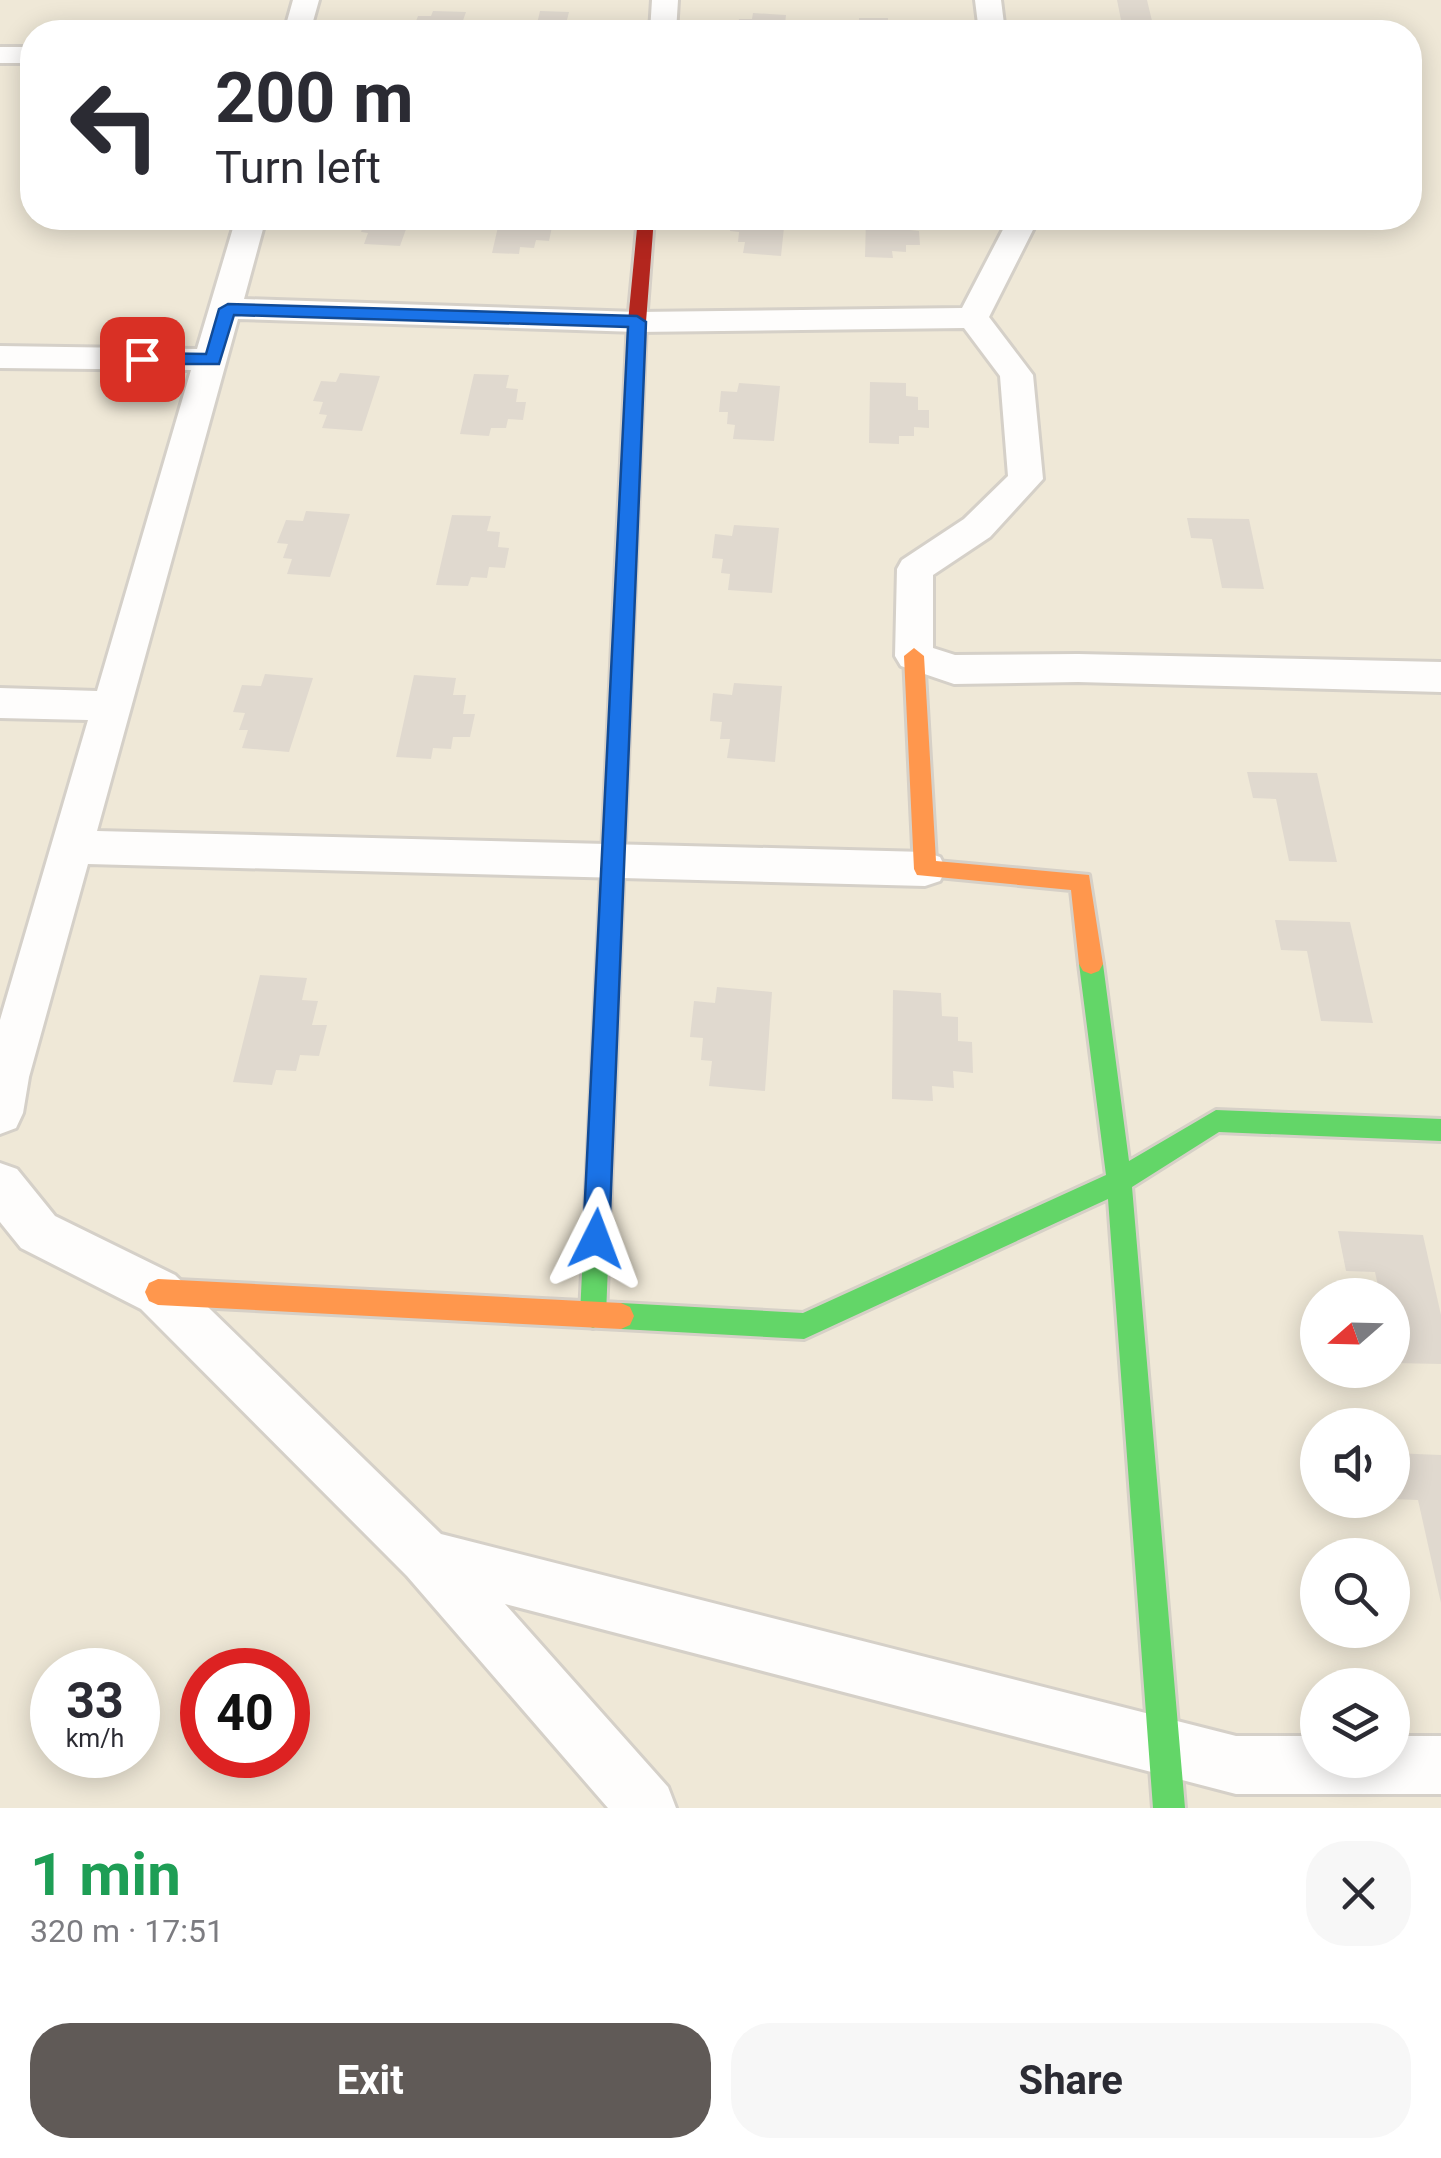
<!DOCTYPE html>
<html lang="en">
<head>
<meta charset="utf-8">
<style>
	body { margin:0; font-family:Roboto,sans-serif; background:#f7f7f7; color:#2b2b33; height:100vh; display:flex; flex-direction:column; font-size:38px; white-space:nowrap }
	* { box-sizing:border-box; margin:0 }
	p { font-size:32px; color:#7c7c81 }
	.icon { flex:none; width:55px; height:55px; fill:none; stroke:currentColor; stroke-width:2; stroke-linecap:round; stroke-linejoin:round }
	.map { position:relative; height:1808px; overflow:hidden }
	.side { display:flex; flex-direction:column; background:#fff; flex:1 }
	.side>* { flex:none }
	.hud { position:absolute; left:20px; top:20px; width:1402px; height:210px; border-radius:40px; box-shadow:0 5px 25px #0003; background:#fff; color:#2b2b33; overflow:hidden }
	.needle { width:65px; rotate:250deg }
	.fabs { position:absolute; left:1300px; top:1278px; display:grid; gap:20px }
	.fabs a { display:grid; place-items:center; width:110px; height:110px; border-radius:50%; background:#fff; box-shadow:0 5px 25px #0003; font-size:50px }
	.speed { position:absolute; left:30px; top:1648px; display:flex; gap:20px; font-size:50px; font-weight:700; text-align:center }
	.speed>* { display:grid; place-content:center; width:130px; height:130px; border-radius:50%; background:#fff; box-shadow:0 5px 25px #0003; line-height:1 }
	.speed small { font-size:25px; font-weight:400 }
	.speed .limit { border:15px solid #d22; background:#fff; color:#111 }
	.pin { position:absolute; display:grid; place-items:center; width:85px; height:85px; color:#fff; margin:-42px; border-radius:20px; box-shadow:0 5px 15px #0006 }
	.me { position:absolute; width:110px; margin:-55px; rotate:3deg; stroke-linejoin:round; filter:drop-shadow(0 0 8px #0008) }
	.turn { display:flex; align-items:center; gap:35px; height:210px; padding:0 30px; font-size:45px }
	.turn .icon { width:130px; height:130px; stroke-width:2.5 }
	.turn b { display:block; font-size:70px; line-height:85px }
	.round { display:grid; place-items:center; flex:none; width:105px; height:105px; border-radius:40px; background:#f7f7f7 }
	.head { display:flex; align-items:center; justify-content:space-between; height:170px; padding:0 30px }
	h1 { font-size:60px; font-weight:700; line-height:75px; color:#1e9e55 }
	.action { display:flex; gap:20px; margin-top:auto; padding:20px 30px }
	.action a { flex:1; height:115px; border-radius:40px; background:#605a57; color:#fff; font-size:40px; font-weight:700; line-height:115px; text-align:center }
	.action a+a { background:#f7f7f7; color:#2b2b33 }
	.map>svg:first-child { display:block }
	.residential { fill:#efe8d7; fill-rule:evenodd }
	.building { fill:#e0d9cf }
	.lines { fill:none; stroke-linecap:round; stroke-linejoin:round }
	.street-casing { stroke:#d5d0c8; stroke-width:6 }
	.fast-casing { stroke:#d6d0c7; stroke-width:6 }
	.slow-casing { stroke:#d6d0c7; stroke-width:6 }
	.jam-casing { stroke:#d6d0c7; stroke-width:6 }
	.street { fill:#fefdfc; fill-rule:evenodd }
	.fast { fill:#63d668; fill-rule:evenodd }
	.slow { fill:#ff974d; fill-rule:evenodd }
	.jam { fill:#b3261e; fill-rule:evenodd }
	.route { fill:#1a73e8; stroke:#114b97; stroke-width:2.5 }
</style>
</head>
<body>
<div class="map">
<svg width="1441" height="1808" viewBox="0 0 1441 1808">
	<rect width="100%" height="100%" fill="#f6f3e9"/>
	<path class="residential" d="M0,0h1441v1808h-1441zM32,32h1378v186h-1378zM1318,1295h74v75h-74zM1318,1425h74v75h-74zM1318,1555h74v75h-74zM52,1670h86v85h-86zM202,1670h86v85h-86zM1318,1685h74v75h-74z"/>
	<path class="building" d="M1117,0h30l6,25h-31z
		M433,11l33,1 -7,20h-39l1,-3h-8l5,-13h13z
		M540,11l29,1 -2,8 9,1 -2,11h-39z
		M753,13l33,2 -2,17h-47l2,-13h13z
		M859,18h29v9h10v5h-39z
		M357,218h53l-10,28 -36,-2 4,-11 -7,-1 3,-10h-9z
		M500,218h44l-1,8 9,1 -3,14 -13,-1 -2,8 -14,-1 -1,7 -27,-1z
		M732,218h53l-4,38 -38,-3 2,-11h-7l1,-10 -9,-1z
		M866,218l44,2v10l9,1 1,14h-14v7l-14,-1 1,7 -28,-1z
		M340,373l40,3 -18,55 -40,-3 5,-13 -8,-1 4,-12 -10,-1 8,-20 15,1z
		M474,374l35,1 -3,13 12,1 -2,13h10l-3,18 -15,-1 -2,9h-15l-2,8 -29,-2z
		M870,382l36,1v13l12,1v13h11v18l-15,-1v9h-15v8l-30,-1z
		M739,383l41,3 -6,55 -41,-2 2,-14 -8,-1 1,-12h-9l2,-21 16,1z
		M306,511l44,3 -20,63 -43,-3 5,-15 -9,-1 5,-14 -11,-1 9,-23 17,1z
		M452,515l39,1 -4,15 13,1 -2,15 11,1 -4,20 -16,-1 -2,11 -16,-1 -3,9 -32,-1z
		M1187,518l62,1 15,70 -42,-1 -10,-49 -21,-1z
		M734,525l45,3 -7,65 -44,-3 2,-16 -9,-1 2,-14 -11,-1 3,-24 17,2z
		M265,674l48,4 -24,74 -47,-4 6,-18h-9l6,-17 -12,-1 9,-27 19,1z
		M414,675l42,3 -3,17h13l-3,19h12l-5,23h-17l-2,12 -18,-1 -2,11 -35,-2z
		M734,683l48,3 -7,76 -48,-4 3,-19h-10l2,-17 -12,-1 3,-28 19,2z
		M1247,772l70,1 20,89 -48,-1 -13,-62 -23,-1z
		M1275,920l75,2 23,101 -52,-2 -14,-70 -26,-1z
		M260,975l47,3 -5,22 16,1 -6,24h15l-8,31 -19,-1 -4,16 -20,-1 -4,15 -39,-3z
		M717,987l55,5 -7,99 -56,-5 3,-25 -11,-1 2,-22 -13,-1 4,-36 21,2z
		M893,990l48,3 1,23 16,1v24l14,1 1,31 -20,-2 1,17 -22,-2 1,15 -41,-2z
		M1338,1231l85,4 18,80v49l-47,-1 -2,-68h-12l-5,-23 -29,-1z
		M1392,1453l49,2v148l-23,-103 -26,-1z"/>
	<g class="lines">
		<g class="street-casing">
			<path id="street" d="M293,0h26l-9,32h-26z
				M652,0h26l-2,32h-26z
				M975,0h26l4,32h-26z
				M0,47h32v16h-32z
				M236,218h30l-22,81 393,13 325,-4 47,-90h30l-50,99 44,58 10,104 -53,58 -57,38v73l22,7 123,-1 363,8v30l-363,-10 -124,2 -53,-18 -6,-10 2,-87 5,-9 62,-41 44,-43 -8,-100 -36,-48 -327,4 -399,-13 -141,512 828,21 15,5 6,12 -6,12 -15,5 -837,-22 -59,213 -6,36 -7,15 -16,6v-114l88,-300 -88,-2v-30l97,3 94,-321 -191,-2v-22l197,3z
				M0,1163l17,6 38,47 120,59 266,259 795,202h82v24h74v-24h49v58h-205l-731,-190 163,183 8,21h-68l-201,-232 -266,-267 -120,-61 -21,-26z"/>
		</g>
		<g class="fast-casing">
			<path id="fast" d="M626,554l10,7 -30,754 -4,9 -9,4 -9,-4 -4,-9 36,-754z
				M1091,954l8,3 4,7 26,197 87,-51 225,9v22l-222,-9 -87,55 53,621h-32l-45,-609 -304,140 -183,-10 -9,-4 -4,-9 4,-9 9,-4 182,10 303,-138 -27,-211 4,-7z"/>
		</g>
		<g class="slow-casing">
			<path id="slow" d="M914,648l10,8 12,205 153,14 14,89 -4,7 -8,3 -8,-3 -4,-7 -8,-74 -154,-15 -3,-6 -10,-213z
				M158,1279l463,24 9,4 4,9 -4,9 -9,4 -463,-24 -9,-4 -4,-9 4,-9z"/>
		</g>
		<g class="jam-casing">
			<path id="jam" d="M638,218h16l-8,104 -10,239 -10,7 -10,-7 12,-239z"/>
		</g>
		<use href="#street" class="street"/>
		<use href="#fast" class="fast"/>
		<use href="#slow" class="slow"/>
		<use href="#jam" class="jam"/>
	</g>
	<path class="route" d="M228,304l409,12 9,6 -37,917 -4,9 -9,4 -9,-4 -4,-9 45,-912 -394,-12 -15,49h-77l-9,-5 9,-6 64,1 13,-45z"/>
</svg>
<div class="fabs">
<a><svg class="needle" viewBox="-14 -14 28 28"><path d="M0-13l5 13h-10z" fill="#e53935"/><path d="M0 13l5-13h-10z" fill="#7c7c81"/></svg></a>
<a><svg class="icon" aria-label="sound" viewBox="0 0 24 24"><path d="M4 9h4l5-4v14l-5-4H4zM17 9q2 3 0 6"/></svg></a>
<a><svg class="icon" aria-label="search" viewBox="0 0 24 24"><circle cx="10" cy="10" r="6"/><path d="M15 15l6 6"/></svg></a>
<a><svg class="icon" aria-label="layers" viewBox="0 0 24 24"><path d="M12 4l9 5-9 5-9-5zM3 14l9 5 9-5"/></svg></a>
</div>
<div class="speed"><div>33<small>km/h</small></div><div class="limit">40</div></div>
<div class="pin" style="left:142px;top:359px;background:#d93025"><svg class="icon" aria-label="arrive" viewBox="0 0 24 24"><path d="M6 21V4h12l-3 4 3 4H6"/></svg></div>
<svg class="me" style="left:596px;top:1239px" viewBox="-20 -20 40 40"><path d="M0-17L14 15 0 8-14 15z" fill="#1a73e8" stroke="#fff" stroke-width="4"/></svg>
<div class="hud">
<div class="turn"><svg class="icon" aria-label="left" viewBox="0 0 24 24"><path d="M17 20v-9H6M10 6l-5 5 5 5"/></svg><div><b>200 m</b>Turn left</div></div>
</div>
</div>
<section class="side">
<div class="head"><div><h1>1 min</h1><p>320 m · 17:51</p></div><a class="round"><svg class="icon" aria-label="close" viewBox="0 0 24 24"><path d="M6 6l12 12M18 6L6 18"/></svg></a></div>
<div class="action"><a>Exit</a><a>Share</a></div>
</section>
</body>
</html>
